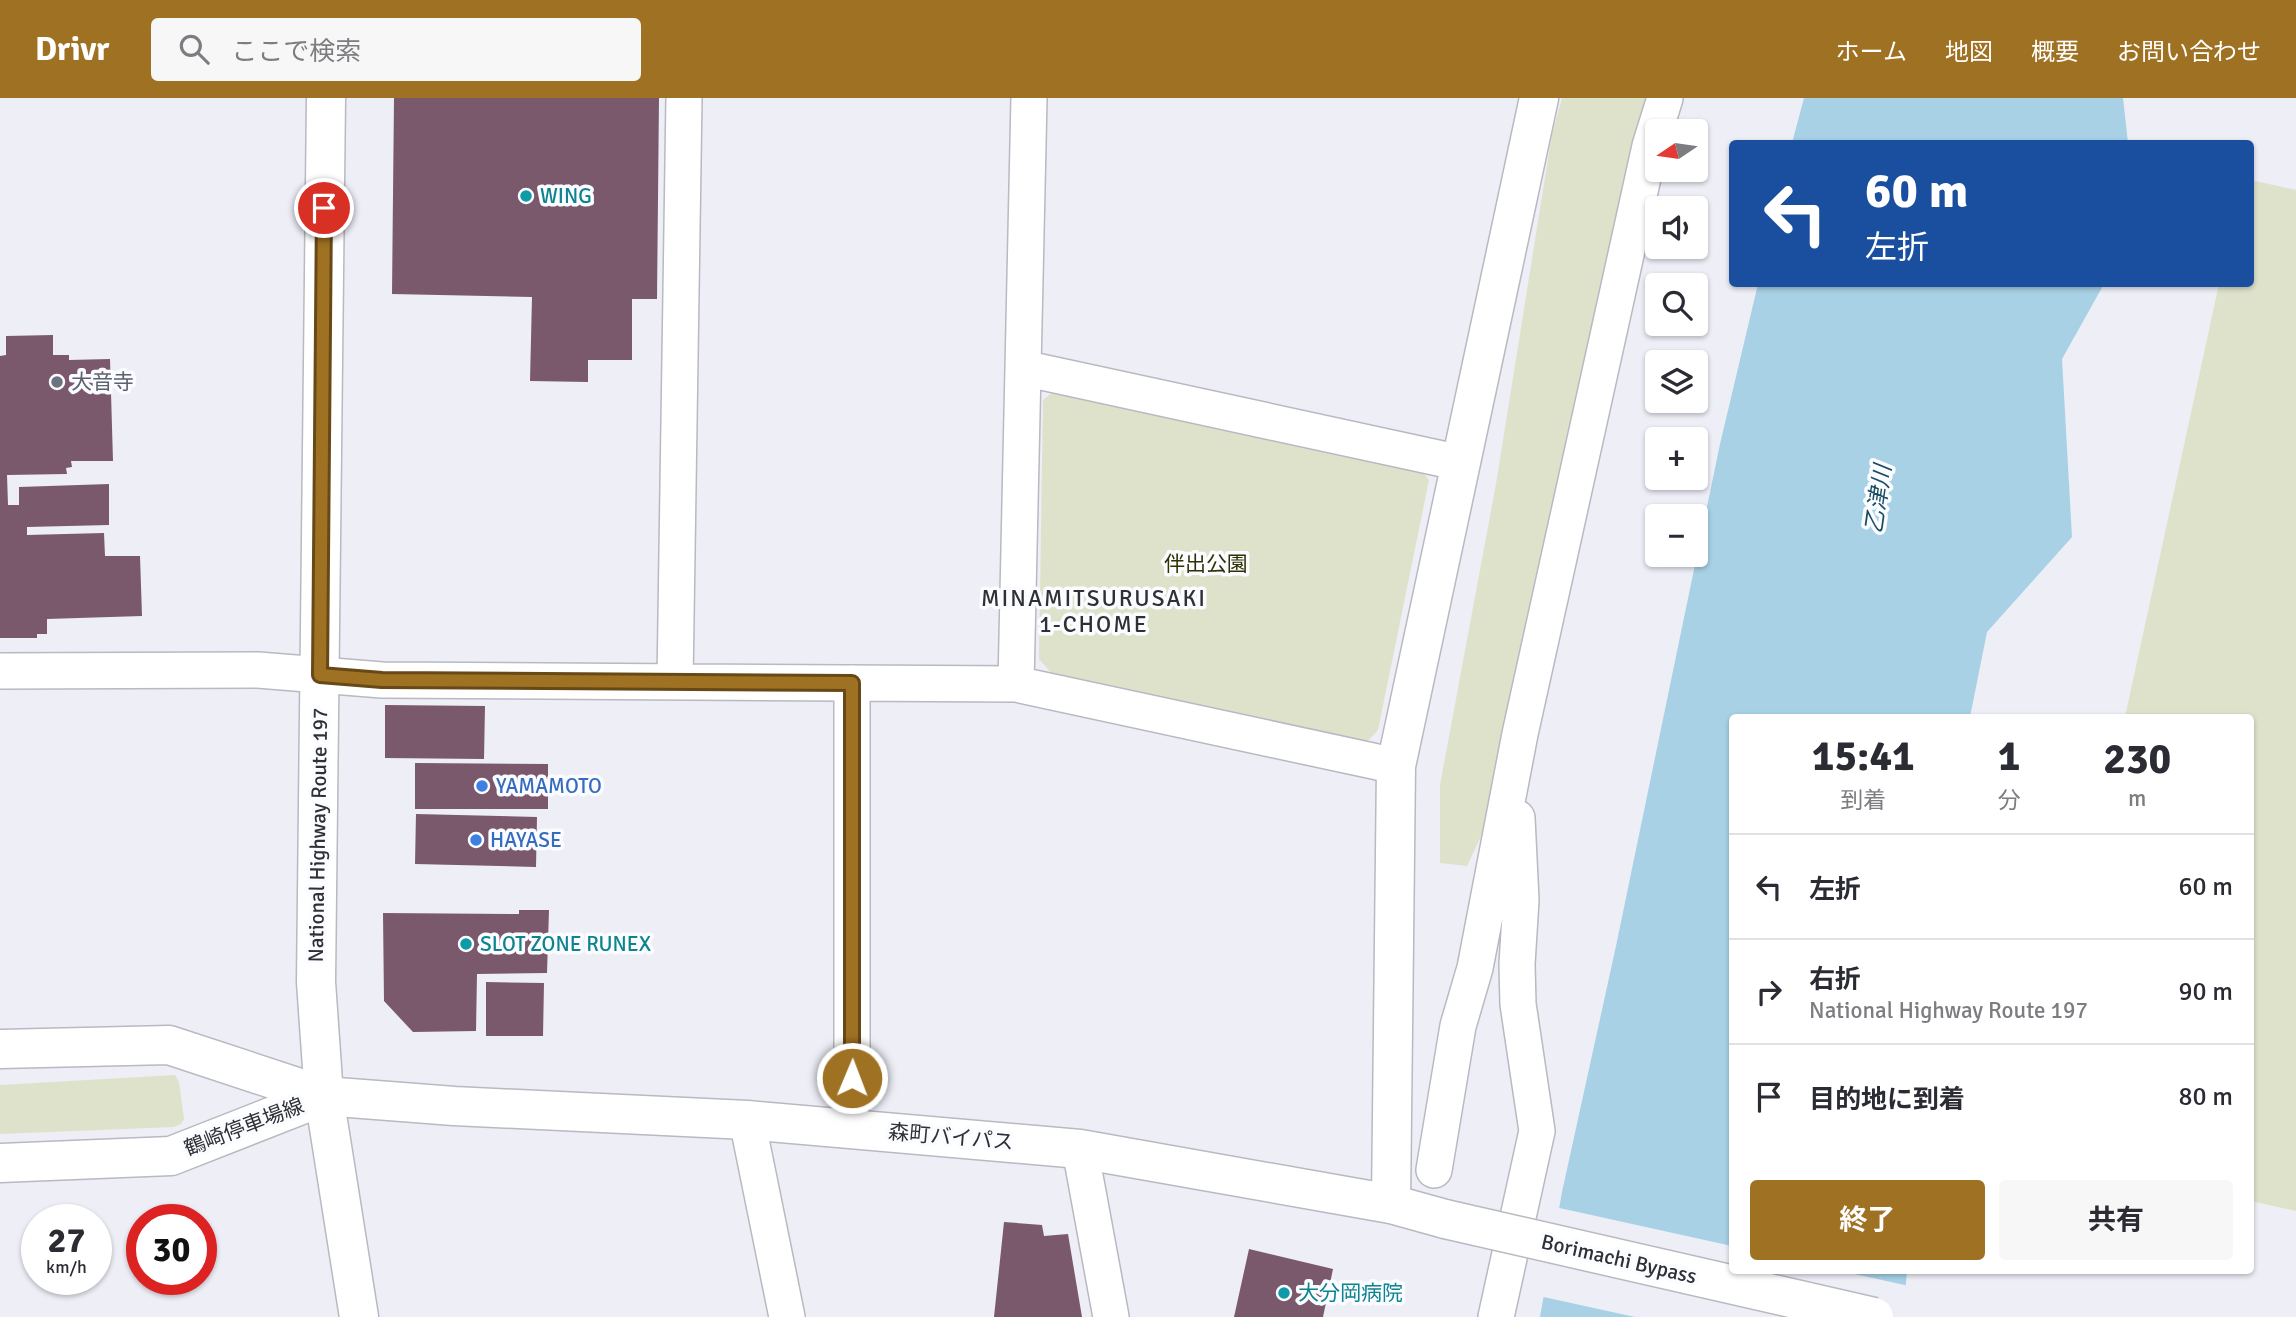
<!DOCTYPE html>
<html lang="ja">
<head>
<meta charset="utf-8">
<style>
	body { margin:0; font-family:Signika,"Noto Sans JP",sans-serif; background:#f7f7f7; color:#2b2b33; height:100vh; display:flex; flex-direction:column; font-size:26px; white-space:nowrap }
	* { box-sizing:border-box; margin:0 }
	p { font-size:23px; color:#7c7c81 }
	.icon { flex:none; width:38px; height:38px; fill:none; stroke:currentColor; stroke-width:2; stroke-linecap:round; stroke-linejoin:round }
	.map { position:relative; flex:1; overflow:hidden }
	.sheet { position:absolute; left:1729px; top:616px; width:525px; height:560px; display:flex; flex-direction:column; background:#fff; border-radius:7px; box-shadow:0 2px 5px #0004 }
	.sheet>* { flex:none }
	.banner { position:absolute; left:1729px; top:42px; width:525px; height:147px; border-radius:7px; box-shadow:0 2px 5px #0004; background:#1a4fa0; color:#fff; overflow:hidden }
	.needle { width:46px; rotate:257deg }
	.fabs { position:absolute; left:1645px; top:21px; display:grid; gap:14px }
	.fabs a { display:grid; place-items:center; width:63px; height:63px; border-radius:7px; background:#fff; box-shadow:0 2px 5px #0004; font-size:35px }
	.speed { position:absolute; left:21px; top:1106px; display:flex; gap:14px; font-size:35px; font-weight:700; text-align:center }
	.speed>* { display:grid; place-content:center; width:91px; height:91px; border-radius:50%; background:#fff; box-shadow:0 2px 5px #0004; line-height:1 }
	.speed small { font-size:18px; font-weight:400 }
	.speed .limit { border:10px solid #d22; background:#fff; color:#111 }
	.pin { position:absolute; display:grid; place-items:center; width:60px; height:60px; color:#fff; margin:-30px; border:4px solid #fff; border-radius:50%; box-shadow:0 2px 7px #0007 }
	.me { position:absolute; width:77px; margin:-38px; rotate:1deg; stroke-linejoin:round; filter:drop-shadow(0 0 5px #0008) }
	.turn { display:flex; align-items:center; gap:24px; height:147px; padding:0 21px; font-size:32px }
	.turn .icon { width:91px; height:91px; stroke-width:2.5 }
	.turn b { display:block; font-size:49px; line-height:60px }
	.eta { display:flex; justify-content:space-evenly; align-items:center; height:119px; text-align:center }
	.eta b { font-size:42px; font-weight:700; line-height:49px }
	.action { display:flex; gap:14px; margin-top:auto; padding:14px 21px }
	.action a { flex:1; height:80px; border-radius:7px; background:#9f7123; color:#fff; font-size:28px; font-weight:700; line-height:80px; text-align:center }
	.action a+a { background:#f7f7f7; color:#2b2b33 }
	ul { padding:0; list-style:none }
	li { display:flex; align-items:center; gap:21px; height:105px; padding:0 21px; border-top:2px solid #e1e1e2 }
	li div { flex:1 }
	li b { display:block; font-size:26px }
	li em { font-style:normal }
	header { display:flex; align-items:center; gap:42px; box-sizing:border-box; height:98px; padding:0 35px; background:#9f7123; color:#fff }
	header strong { font-size:33px }
	nav { display:flex; gap:38px; margin-inline-start:auto; font-size:24px }
	.search { width:490px; height:63px; background:#f7f7f7; display:flex; align-items:center; gap:18px; box-sizing:border-box; padding:0 24px; border-radius:7px; color:#7c7c81; font-size:26px }
	.map>svg:first-child { display:block }
	.green { fill:#dfe2ca }
	.water { fill:#a8d1e5 }
	.pier { fill:#edeef6 }
	.building { fill:#7a596c }
	.lines { fill:none; stroke-linecap:round; stroke-linejoin:round }
	.minor-casing { stroke:#b8b9c1; stroke-width:38 }
	.tertiary-casing { stroke:#b8b9c1; stroke-width:41 }
	.secondary-casing { stroke:#b8b9c1; stroke-width:41 }
	.trunk-casing { stroke:#b8b9c1; stroke-width:41 }
	.minor { stroke:#fff; stroke-width:35 }
	.tertiary { stroke:#fff; stroke-width:38 }
	.secondary { stroke:#fff; stroke-width:38 }
	.trunk { stroke:#fff; stroke-width:38 }
	.secondary-bridge-casing { stroke:#b8b9c1; stroke-width:41; stroke-linecap:butt }
	.secondary-bridge { stroke:#fff; stroke-width:38 }
	.route-casing { stroke:#674917; stroke-width:18 }
	.route { stroke:#9f7123; stroke-width:12 }
	.culture-dot { fill:#0f9aa8; stroke:#fbfcff; stroke-width:2.5 }
	.worship-dot { fill:#6b7280; stroke:#fbfcff; stroke-width:2.5 }
	.shop-dot { fill:#3f7fe0; stroke:#fbfcff; stroke-width:2.5 }
	.labels { text-anchor:middle; stroke-width:7; stroke-linejoin:round; paint-order:stroke }
	.culture-label { font-size:21px; fill:#0d838f; stroke:#fbfcff; text-anchor:start }
	.worship-label { font-size:21px; fill:#5b616d; stroke:#fbfcff; text-anchor:start }
	.park-label { font-size:21px; fill:#2f3102; stroke:#fbfcff }
	.shop-label { font-size:21px; fill:#366cbe; stroke:#fbfcff; text-anchor:start }
	.street-label { font-size:21px; fill:#2f3033; stroke:#fbfcff }
	.water-label { font-size:23px; font-style:italic; fill:#1a4d63; stroke:#fbfcff }
	.neighbourhood-label { font-size:23px; letter-spacing:2px; fill:#2f3033; stroke:#fbfcff }
</style>
</head>
<body>
<header>
<strong>Drivr</strong>
<div class="search"><svg class="icon" aria-label="search" viewBox="0 0 24 24"><circle cx="10" cy="10" r="6"/><path d="M15 15l6 6"/></svg>ここで検索</div>
<nav><a>ホーム</a><a>地図</a><a>概要</a><a>お問い合わせ</a></nav>
</header>
<div class="map">
<svg width="2296" height="1219" viewBox="0 0 2296 1219">
	<rect width="100%" height="100%" fill="#edeef6"/>
	<path class="green" d="M1562,0h92l-162,715 -25,53 -27,-3v-78l56,-301 56,-350z
		M2251,82l45,10v1021l-45,-10 -1,-483 -125,-1 94,-433h31z
		M1059,289l360,80 10,13 -51,250 -12,13 -312,-67 -15,-17 4,-259z
		M175,977l4,7 5,37 -3,5 -7,3 -174,7v-49z"/>
	<path class="water" d="M1804,0h319l5,45h-336z
		M1758,186h346l-42,75 10,178 -85,95 -17,85 -238,1v552l175,1 -4,46h-363l22,-125 54,-246 104,-502z"/>
	<path class="pier" d="M1555,1109l177,39v24l109,1 68,15 -2,31h-272l-96,-21z"/>
	<path class="building" d="M394,0h265l-2,201h-25v61h-44v22l-58,-1 2,-84 -140,-3z
		M53,237v20h16v5l41,-1 3,102h-42l1,6 -6,1 1,6 -60,1 1,30h11v-18l90,-3v41l-82,2v8l77,-2 1,23h35l2,60 -95,3v15h-10v4h-37v-282l6,-1v-19z
		M385,607l100,1 -1,53 -99,-1z
		M415,665l133,1v45h-133z
		M416,716l121,3 -1,50 -121,-3z
		M519,812h30l-2,63 -70,1 -1,57 -63,1 -29,-31 -1,-88 136,1z
		M486,884l58,1 -1,53h-57z
		M1004,1124l38,3 2,11 24,-2 14,83h-88z
		M1249,1151l84,20 -10,48h-89z"/>
	<g class="lines">
		<g class="minor-casing">
			<path id="minor" d="M1023,270l438,95
				M0,573l258,-1 124,10 634,4 380,82
				M675,584l9,-584
				M1016,586l13,-586
				M747,1022l40,197
				M850,1030l2,-62v-383
				M1080,1051l31,168
				M1434,1072l24,-144 17,-58 45,-234 130,-588 15,-48
				M1496,1219l41,-186 -19,-127 -1,-40 4,-64 -4,-82"/>
		</g>
		<g class="tertiary-casing">
			<path id="tertiary" d="M1391,1106l5,-438 143,-668"/>
		</g>
		<g class="secondary-casing">
			<path id="secondary" d="M0,951l169,-4 155,51 130,10 293,14 333,29 311,55 54,15
				M0,1065l171,-7 153,-60"/>
		</g>
		<g class="trunk-casing">
			<path id="trunk" d="M326,0l-10,884 8,114 35,221"/>
		</g>
		<use href="#minor" class="minor"/>
		<use href="#tertiary" class="tertiary"/>
		<use href="#secondary" class="secondary"/>
		<use href="#trunk" class="trunk"/>
		<g class="secondary-bridge-casing">
			<path id="secondary-bridge" d="M1445,1121l429,98"/>
		</g>
		<use href="#secondary-bridge" class="secondary-bridge"/>
	</g>
	<g class="lines">
		<g class="route-casing">
			<path id="route" d="M324,110l-4,467 62,5 470,3v395"/>
		</g>
		<use href="#route" class="route"/>
	</g>
	<g class="culture-dot">
		<circle cx="526" cy="98" r="7"/>
		<circle cx="466" cy="846" r="7"/>
		<circle cx="1284" cy="1195" r="7"/>
	</g>
	<circle class="worship-dot" cx="57" cy="284" r="7"/>
	<g class="shop-dot">
		<circle cx="482" cy="688" r="7"/>
		<circle cx="476" cy="742" r="7"/>
	</g>
	<g class="labels">
		<g class="culture-label">
			<text x="540" y="105">WING</text>
			<text x="480" y="853">SLOT ZONE RUNEX</text>
			<text x="1298" y="1202">大分岡病院</text>
		</g>
		<g class="worship-label">
			<text x="71" y="291">大音寺</text>
		</g>
		<g class="park-label">
			<text x="1206" y="473">伴出公園</text>
		</g>
		<g class="shop-label">
			<text x="496" y="695">YAMAMOTO</text>
			<text x="490" y="749">HAYASE</text>
		</g>
		<g class="street-label">
			<text transform="translate(318 737) rotate(-89)" y="7">National Highway Route 197</text>
			<text transform="translate(244 1029) rotate(-21)" y="7">鶴崎停車場線</text>
			<text transform="translate(951 1039) rotate(5)" y="7">森町バイパス</text>
			<text transform="translate(1619 1161) rotate(13)" y="7">Borimachi Bypass</text>
		</g>
		<g class="water-label">
			<text transform="translate(1878 401) rotate(-82)" y="8">乙津川</text>
		</g>
		<g class="neighbourhood-label">
			<text x="1094" y="508">MINAMITSURUSAKI<tspan x="1094" dy="26">1-CHOME</tspan></text>
		</g>
	</g>
</svg>
<div class="fabs">
<a><svg class="needle" viewBox="-14 -14 28 28"><path d="M0-13l5 13h-10z" fill="#e53935"/><path d="M0 13l5-13h-10z" fill="#7c7c81"/></svg></a>
<a><svg class="icon" aria-label="sound" viewBox="0 0 24 24"><path d="M4 9h4l5-4v14l-5-4H4zM17 9q2 3 0 6"/></svg></a>
<a><svg class="icon" aria-label="search" viewBox="0 0 24 24"><circle cx="10" cy="10" r="6"/><path d="M15 15l6 6"/></svg></a>
<a><svg class="icon" aria-label="layers" viewBox="0 0 24 24"><path d="M12 4l9 5-9 5-9-5zM3 14l9 5 9-5"/></svg></a>
<a>+</a>
<a>−</a>
</div>
<div class="speed"><div>27<small>km/h</small></div><div class="limit">30</div></div>
<div class="pin" style="left:324px;top:110px;background:#d93025"><svg class="icon" aria-label="arrive" viewBox="0 0 24 24"><path d="M6 21V4h12l-3 4 3 4H6"/></svg></div>
<svg class="me" style="left:852px;top:980px" viewBox="-20 -20 40 40"><circle r="17" fill="#9f7123" stroke="#fff" stroke-width="3"/><path d="M0-11L8 9 0 5-8 9z" fill="#fff"/></svg>
<div class="banner">
<div class="turn"><svg class="icon" aria-label="left" viewBox="0 0 24 24"><path d="M17 20v-9H6M10 6l-5 5 5 5"/></svg><div><b>60 m</b>左折</div></div>
</div>
<section class="sheet">
<div class="eta">
<div><b>15:41</b><p>到着</p></div>
<div><b>1</b><p>分</p></div>
<div><b>230</b><p>m</p></div>
</div>
<ul>
<li><svg class="icon" aria-label="left" viewBox="0 0 24 24"><path d="M17 20v-9H6M10 6l-5 5 5 5"/></svg><div><b>左折</b></div><em>60 m</em></li>
<li><svg class="icon" aria-label="right" viewBox="0 0 24 24"><path d="M7 20v-9h11M14 6l5 5-5 5"/></svg><div><b>右折</b><p>National Highway Route 197</p></div><em>90 m</em></li>
<li><svg class="icon" aria-label="arrive" viewBox="0 0 24 24"><path d="M6 21V4h12l-3 4 3 4H6"/></svg><div><b>目的地に到着</b></div><em>80 m</em></li>
</ul>
<div class="action"><a>終了</a><a>共有</a></div>
</section>
</div>
</body>
</html>
